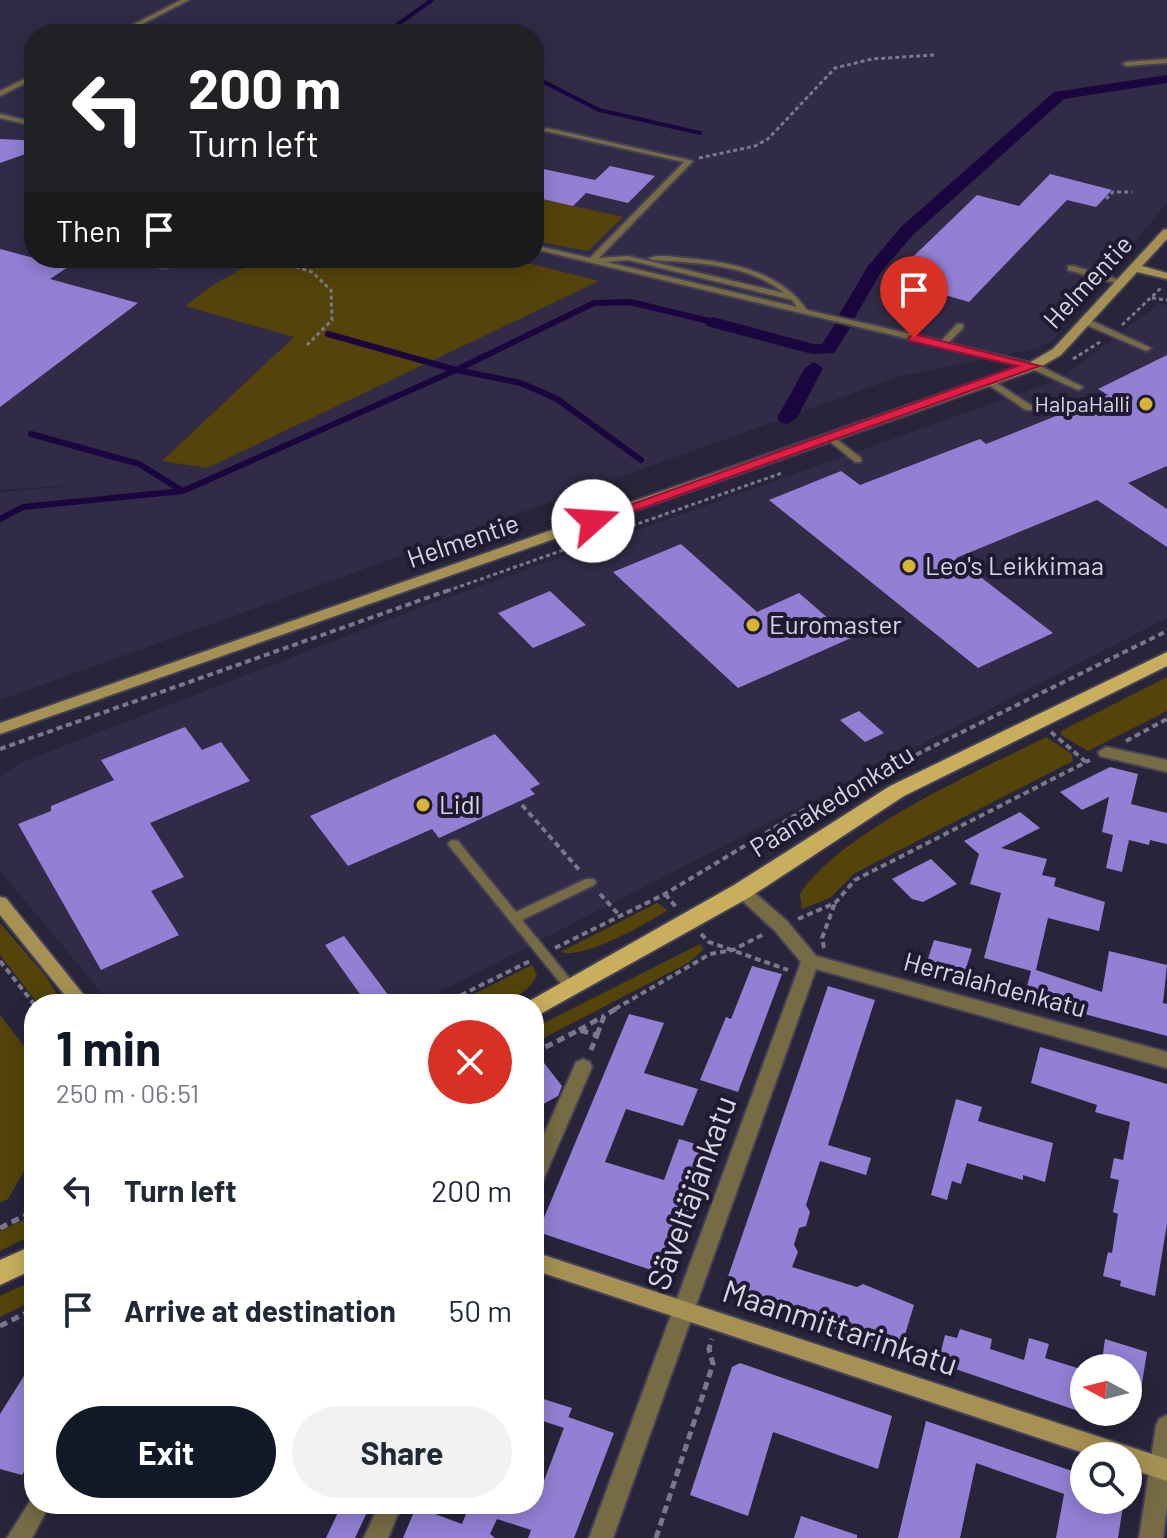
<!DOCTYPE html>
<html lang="en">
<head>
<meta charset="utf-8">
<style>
	body { margin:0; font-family:Barlow,sans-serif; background:#f2f2f3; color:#1f2937; height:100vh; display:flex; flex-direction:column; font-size:30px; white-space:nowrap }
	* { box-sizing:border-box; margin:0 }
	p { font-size:26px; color:#747a83 }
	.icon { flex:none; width:44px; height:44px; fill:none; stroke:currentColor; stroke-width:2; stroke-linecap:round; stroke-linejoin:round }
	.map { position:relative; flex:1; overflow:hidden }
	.details { position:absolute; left:24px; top:994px; width:520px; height:520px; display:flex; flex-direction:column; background:#fff; border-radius:32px; box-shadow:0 4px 20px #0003 }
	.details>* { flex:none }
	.banner { position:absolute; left:24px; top:24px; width:520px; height:244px; border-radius:32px; box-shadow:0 4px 20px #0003; background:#202124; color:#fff; overflow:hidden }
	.needle { width:52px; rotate:277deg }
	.fabs { position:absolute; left:1070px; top:1354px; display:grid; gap:16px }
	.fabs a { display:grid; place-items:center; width:72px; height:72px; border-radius:50%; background:#fff; box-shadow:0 4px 20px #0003; font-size:40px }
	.pin { position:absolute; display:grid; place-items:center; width:68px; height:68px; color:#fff; margin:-82px -34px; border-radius:50% 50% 50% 0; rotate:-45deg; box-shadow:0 0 8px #0007 }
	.pin .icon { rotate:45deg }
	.me { position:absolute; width:88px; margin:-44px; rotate:71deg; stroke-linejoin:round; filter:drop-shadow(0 0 6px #0008) }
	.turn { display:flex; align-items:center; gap:28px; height:168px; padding:0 32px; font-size:36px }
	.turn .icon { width:104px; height:104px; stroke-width:2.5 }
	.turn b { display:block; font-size:56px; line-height:68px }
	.then { display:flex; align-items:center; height:76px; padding:0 32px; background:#0003; gap:16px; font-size:30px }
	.round { display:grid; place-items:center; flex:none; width:84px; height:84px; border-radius:42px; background:#f2f2f3 }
	.overview { display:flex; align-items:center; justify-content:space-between; height:136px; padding:0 32px }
	h1 { font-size:48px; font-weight:700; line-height:60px; color:#111827 }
	.cta { display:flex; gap:16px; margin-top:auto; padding:16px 32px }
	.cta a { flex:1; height:92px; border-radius:48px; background:#111827; color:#fff; font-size:32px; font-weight:700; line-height:92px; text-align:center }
	.cta a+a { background:#f2f2f3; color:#1f2937 }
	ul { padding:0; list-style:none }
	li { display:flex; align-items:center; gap:24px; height:120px; padding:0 32px }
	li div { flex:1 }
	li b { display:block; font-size:30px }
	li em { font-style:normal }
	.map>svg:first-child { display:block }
	.built { fill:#312b47; fill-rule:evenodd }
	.green { fill:#54440a }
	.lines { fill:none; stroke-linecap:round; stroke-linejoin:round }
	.stream-far1 { stroke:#1b053f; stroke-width:4 }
	.stream { stroke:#1b053f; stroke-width:6 }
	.canal { fill:#1b053f; fill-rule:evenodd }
	.building { fill:#9380d5 }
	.lane-casing { stroke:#444055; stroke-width:4 }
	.street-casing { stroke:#444055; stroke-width:4 }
	.secondary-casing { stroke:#444055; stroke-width:4 }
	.primary-casing { stroke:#444055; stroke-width:4 }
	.path-far2 { stroke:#7b788b; stroke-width:3; stroke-dasharray:4 3; stroke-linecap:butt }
	.path-far1 { stroke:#7b788b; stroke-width:4; stroke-dasharray:6 4; stroke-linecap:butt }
	.path { stroke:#7b788b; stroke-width:5; stroke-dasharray:8 5; stroke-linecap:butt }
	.lane { fill:#776b45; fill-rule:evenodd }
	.street { fill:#776b45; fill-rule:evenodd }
	.secondary { fill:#a59153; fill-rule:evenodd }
	.primary { fill:#c8ae5d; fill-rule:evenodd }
	.route { fill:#e11d48; stroke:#92132f; stroke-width:2 }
	.poi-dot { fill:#d9b334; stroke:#1f1a30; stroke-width:3 }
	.labels { text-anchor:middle; stroke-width:8; stroke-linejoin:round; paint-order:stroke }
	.far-poi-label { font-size:22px; fill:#d8d6e5; stroke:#1f1a30; text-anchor:end }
	.street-label { font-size:26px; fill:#d8d6e5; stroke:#1f1a30 }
	.poi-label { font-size:26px; fill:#d8d6e5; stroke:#1f1a30; text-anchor:start }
	.near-street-label { font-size:32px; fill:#d8d6e5; stroke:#1f1a30 }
</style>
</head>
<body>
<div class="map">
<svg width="1167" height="1538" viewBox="0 0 1167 1538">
	<rect width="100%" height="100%" fill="#28243a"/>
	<path class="built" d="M0,0h1167v203l-114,137 -15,8 -140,29 -898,323v-208l94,-8 -94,6zM34,34h500v224h-500z
		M1159,304l8,1v313l-751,386h-305l-111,-133v-95l20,-13 399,-155 641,-229z"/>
	<path class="green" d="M534,197l89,20 -35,34 -54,-10z
		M261,258h246l92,23 -392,187 -45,-7 132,-124 -109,-31 25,-19z
		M1167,677v34l-79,40 -27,-16v-4z
		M1046,737l26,17 1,7 -218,112 -25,25 -28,11 -2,-15c41,-63 177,-122 246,-157z
		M657,903l11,7c-22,14 -85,50 -108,42z
		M0,923l45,52 18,29h-25l-38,-49z
		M700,944l4,5 -16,14 -154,80v-15z
		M532,965l5,10c-16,32 -51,29 -83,29z
		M0,1015l34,44v95l-26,45 -8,4z
		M34,1215v19l-34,17v-20z
		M34,1280v20l-34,17v-21z"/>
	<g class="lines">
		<path class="stream-far1" d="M384,34l48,-34
			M534,77l65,33 101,23"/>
		<path class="stream" d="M328,334l128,36 65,13 36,16 84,61
			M31,434l108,30 42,26
			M0,519l23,-12 160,-16 273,-121 138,-67 36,-1 83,20"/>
		<path class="canal" d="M1167,75v8l-103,16 -151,136 -32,37 -27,47h-12l-3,-4 29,-49 33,-39 153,-135z
			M713,317l100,27h9l13,-20h12l3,4 -16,25 -22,1 -105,-28 -3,-4z
			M814,362l9,6 -26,50 -10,6 -7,-2 -3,-4 28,-50z"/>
	</g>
	<path class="building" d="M0,139l23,1 11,5v6l-34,12z
		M610,166l45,10 -27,27 -42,-10 -13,13 -39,-9v-30l61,13z
		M1050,174l62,16 -16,17 -29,-7 -98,102 -79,-23 87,-84 42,11z
		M0,249l68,18 -18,12 88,24 -138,104z
		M1167,355v111l-39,17 39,26v38l-70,-47 -141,58 97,75 -75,35 -209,-168 72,-29 19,14 120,-46 6,5 122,-49 -10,-6z
		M681,544l76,68 42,-19 52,45 -113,50 -125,-116z
		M550,591l36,34 -53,23 -35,-35z
		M859,711l25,22 -19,9 -25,-22z
		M185,727l17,23 19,-8 29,39 -100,42 34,54 -33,14 28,44 -78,35 -83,-146 33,-13v-5l63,-26 -13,-20z
		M495,734l45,50 -10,5 5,5 -96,44 -7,-9 -84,37 -38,-50z
		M1110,767l28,7 -7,30 36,9v31l-17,-4 -1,5 -20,-5 -7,32 -16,-4 7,-33 -11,-3 7,-35 -27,13 -22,-18z
		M1020,812l20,16 -39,20 46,11 -5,16 14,3 -2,8 51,16 -6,29 -51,-13 -12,52 66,22 7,-41 58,14 -4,38 4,1v32l-143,-38 7,-27 -47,-13 17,-65 -31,-9 9,-30 -15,-13z
		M931,859l26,25 -34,18 -11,-3 -20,-20z
		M344,936l51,68h-28l-42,-59z
		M934,940l38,9 -10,32 -38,-10z
		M752,966l30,8 -44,118 -38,-12 26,-63 5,2z
		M828,986l47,14 -47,145 43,13 -5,17 -46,-14 -14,44 4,7 -4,14 -7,2 -5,17 4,7 -6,15 65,20 6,-3 51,21 -14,46 -177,-60z
		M629,1014l35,9 -20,50 54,16 -15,37 -57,-17 -21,53 59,18 15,-41 37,11 -47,126 -131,-44z
		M1040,1047l127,37v140l-12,72 -35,-10 1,-5 -18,-5 5,-24 4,1 6,-39 -5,-2 6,-32 -9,-2 4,-20 9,2 7,-38 -35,-10 2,-7 -66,-22z
		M534,1050l28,36 -4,10 -24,13z
		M956,1099l26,8 -4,14 75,22 -8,39 -22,-7v5l-56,-17 -6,21 -9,-3 -5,19 -16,-5z
		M960,1329l32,10 -2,10 34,11 5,-22 20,6 -4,14 39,12v43l-146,-50 7,-28 12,3z
		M1105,1339l42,13 -9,56 -10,-1v-39h-27z
		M34,1360v95l-12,20 -22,-6v-55z
		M740,1363l152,53 -14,53 -105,-37 -25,84 -58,-21 42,-128z
		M534,1396l38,12 -8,20 -30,-10z
		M568,1417l46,16 -40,105h-46l3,-8 -34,-11 -7,15 5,4h-92l13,-31 46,17 6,-15 -4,-5h70v-12l5,2z
		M926,1421l158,54v25h40l-6,38h-62l8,-44 -88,-31 -16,75h-62z
		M342,1504l27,4 -14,30h-29z
		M801,1516l56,19v3h-63z"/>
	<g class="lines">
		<g class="lane-casing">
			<path id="lane" d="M181,0h8l-66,34h-8z
				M1167,59v4l-41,3 -3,-2 3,-2z
				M34,74v5l-34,17v-5z
				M0,114l34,8v4l-34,-8z
				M547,128l146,33 -94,97 29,-2 156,37c-35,-29 -88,-30 -131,-33l-4,-2c10,-4 25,-1 37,0 44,4 94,13 121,52l134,31 16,-17h6v4l-15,15 88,21 47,23 -4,3 -3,-1 -46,-21 -496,-119v-4l56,13 94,-96 -139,-31 -1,-1zM628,260l164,40 5,7 -191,-45z
				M121,258h15l28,6 25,-6h14l-39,10z
				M1068,266h6l52,16 -7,2 -51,-14z
				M1082,319h6l63,29 -4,3 -3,-1 -62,-27z
				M989,378l43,28v4h-6l-40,-27 -1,-2z
				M830,434l31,24v4h-6l-28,-23v-4z
				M454,840l4,1 58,71 70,-33h8l2,3 -2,3 -72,35 53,65 2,3 -2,3 -4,2 -4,-2 -117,-144 -2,-3 2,-3z"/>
		</g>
		<g class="street-casing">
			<path id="street" d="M1106,747l61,13v12l-67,-16 -2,-4z
				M742,885l6,2 39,34 29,35 351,96v16l-351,-99 -203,569h-24l212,-576 -26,-31 -39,-36 -3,-4 3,-4z
				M583,1059l7,3 2,5 -51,118 -7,2v-30l40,-90 2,-5z
				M1167,1415v91l-4,32h-24l17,-112 3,-7z
				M34,1495v9h16l-18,34h-25z
				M379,1504h23l-14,34h-24z"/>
		</g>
		<g class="secondary-casing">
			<path id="secondary" d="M1167,229v10l-25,27 25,7v6l-30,-7 -76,83 -24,14 -1037,365v-11l1029,-360 24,-14 110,-119z
				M0,897l6,1 85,106h-19l-72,-89z
				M534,1252l633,207v22l-39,-13v-12h-35l-559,-186z"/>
		</g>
		<g class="primary-casing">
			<path id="primary" d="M1167,652v14l-263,130 -154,101 -208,116 -8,3v-12h-10l210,-119 156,-99z
				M34,1245v24l-34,16v-25z"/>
		</g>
		<path class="path-far2" d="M699,158l56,-12 13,-7 67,-71 37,-9 62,-4
			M1106,199l7,-7h19
			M269,258l43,14 19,18 1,30 -25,25
			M1152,298l15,2
			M1122,325l40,-38
			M1073,359l27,-17
			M447,591l335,-118"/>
		<path class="path-far1" d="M1051,732l35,30
			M1126,741l41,-22
			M0,749l452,-160
			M522,805l59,67
			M600,894l20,22
			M665,894l11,13
			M798,919l37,-16 20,-23 235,-120
			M701,934l8,8 79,28
			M555,948l110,-54 139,-84 363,-179
			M824,948l-2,-10 13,-35
			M0,961l34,43
			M443,1004l87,-43
			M615,1009l95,-55 23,-4 31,-16"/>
		<path class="path" d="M579,1030l23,-13
			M597,1035l7,-19 15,-9
			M534,1053l45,-23 18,5 -6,15
			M0,1228l34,-17
			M0,1326l34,-17
			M656,1538l57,-174 -4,-15 3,-10"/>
		<use href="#lane" class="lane"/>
		<use href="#street" class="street"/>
		<use href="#secondary" class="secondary"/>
		<use href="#primary" class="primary"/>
	</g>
	<path class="route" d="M914,334l126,32 -442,158 -13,-3 433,-155 -108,-25 -2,-3z"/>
	<g class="poi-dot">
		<circle cx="1146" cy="404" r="8"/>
		<circle cx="909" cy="566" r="8"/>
		<circle cx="753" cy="625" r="8"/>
		<circle cx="423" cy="805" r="8"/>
	</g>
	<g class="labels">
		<g class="far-poi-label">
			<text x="1130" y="412">HalpaHalli</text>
		</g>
		<g class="street-label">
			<text transform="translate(1088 282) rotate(-47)" y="9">Helmentie</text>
			<text transform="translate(463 541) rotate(-19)" y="9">Helmentie</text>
			<text transform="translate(832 801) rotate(-32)" y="9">Paanakedonkatu</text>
			<text transform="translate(995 985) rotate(15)" y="9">Herralahdenkatu</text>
		</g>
		<g class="poi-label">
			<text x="925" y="575">Leo's Leikkimaa</text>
			<text x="769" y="634">Euromaster</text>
			<text x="439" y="814">Lidl</text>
		</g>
		<g class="near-street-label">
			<text transform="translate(692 1193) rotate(-70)" y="11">Säveltäjänkatu</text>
			<text transform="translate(840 1328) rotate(18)" y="11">Maanmittarinkatu</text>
		</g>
	</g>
</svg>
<div class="fabs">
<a><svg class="needle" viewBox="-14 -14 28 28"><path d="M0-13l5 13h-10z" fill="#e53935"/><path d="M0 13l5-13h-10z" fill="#747a83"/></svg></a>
<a><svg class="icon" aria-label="search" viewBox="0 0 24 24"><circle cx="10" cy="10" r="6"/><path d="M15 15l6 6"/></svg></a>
</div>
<div class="pin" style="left:914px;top:338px;background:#d93025"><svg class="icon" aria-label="arrive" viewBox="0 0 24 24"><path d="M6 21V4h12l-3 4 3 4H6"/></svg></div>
<svg class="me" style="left:593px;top:521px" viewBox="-20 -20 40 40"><circle r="19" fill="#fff"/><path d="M0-13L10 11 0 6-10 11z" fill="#e11d48"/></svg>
<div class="banner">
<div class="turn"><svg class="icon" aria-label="left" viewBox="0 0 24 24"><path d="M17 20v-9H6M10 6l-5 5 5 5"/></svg><div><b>200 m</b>Turn left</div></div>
<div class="then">Then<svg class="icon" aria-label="arrive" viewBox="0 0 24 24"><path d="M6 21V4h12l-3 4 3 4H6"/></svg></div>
</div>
<section class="details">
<div class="overview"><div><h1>1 min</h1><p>250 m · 06:51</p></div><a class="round" style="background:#d93025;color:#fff"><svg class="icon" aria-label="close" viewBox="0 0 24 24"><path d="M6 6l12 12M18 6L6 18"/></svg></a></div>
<ul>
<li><svg class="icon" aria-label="left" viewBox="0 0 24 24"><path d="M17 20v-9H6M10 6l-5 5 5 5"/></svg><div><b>Turn left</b></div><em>200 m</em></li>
<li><svg class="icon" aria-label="arrive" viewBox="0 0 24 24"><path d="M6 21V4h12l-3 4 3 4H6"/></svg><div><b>Arrive at destination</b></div><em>50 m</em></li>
</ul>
<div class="cta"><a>Exit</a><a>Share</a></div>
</section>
</div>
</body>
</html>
